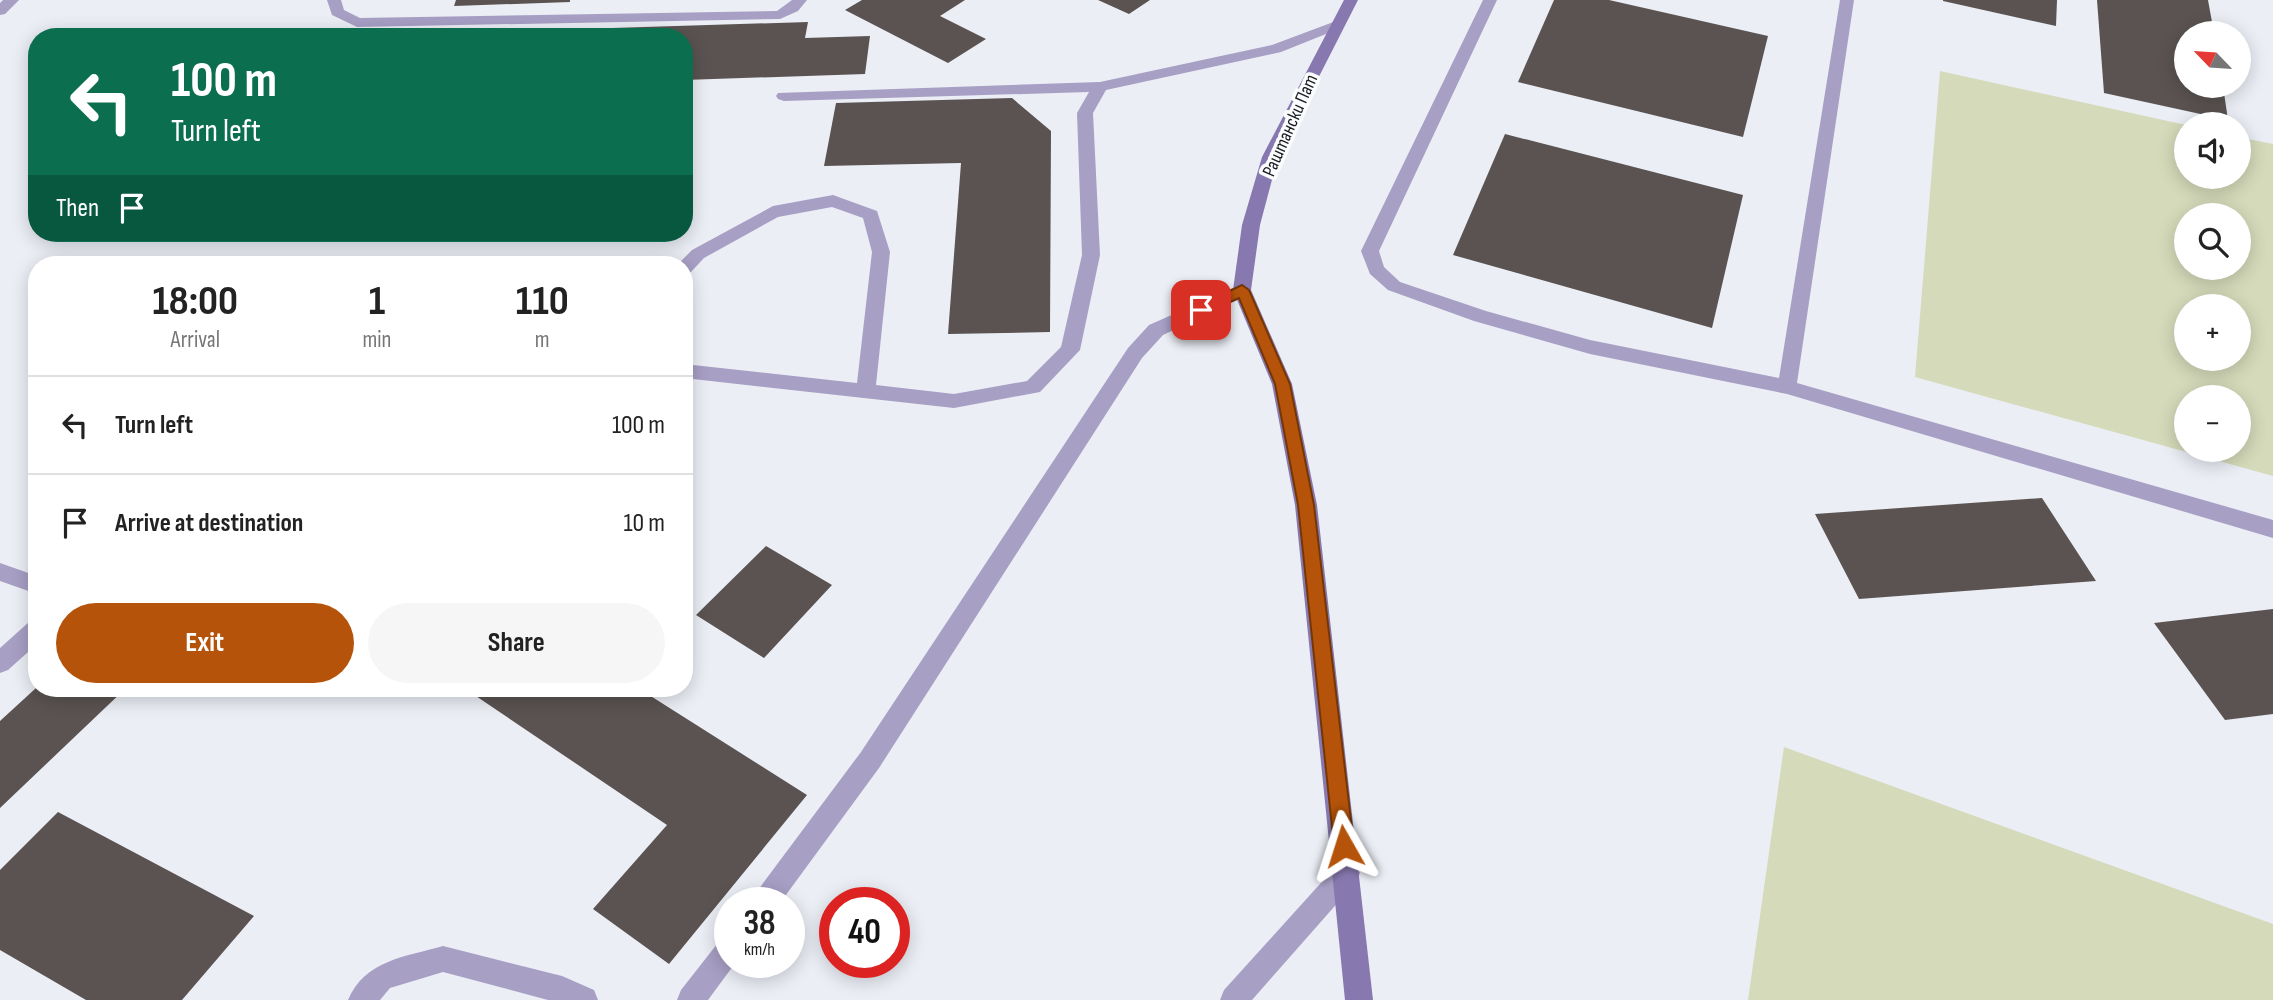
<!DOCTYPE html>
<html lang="en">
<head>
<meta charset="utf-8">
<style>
	body { margin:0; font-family:"Sofia Sans Condensed",sans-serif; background:#f6f6f6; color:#222; height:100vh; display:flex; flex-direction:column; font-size:26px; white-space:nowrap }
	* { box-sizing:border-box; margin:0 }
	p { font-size:23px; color:#767676 }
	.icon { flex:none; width:38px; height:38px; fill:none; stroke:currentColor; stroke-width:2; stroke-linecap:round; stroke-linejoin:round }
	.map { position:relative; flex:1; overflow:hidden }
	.drawer { position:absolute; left:28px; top:256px; width:665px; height:441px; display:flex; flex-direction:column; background:#fff; border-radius:28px; box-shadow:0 4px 18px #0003 }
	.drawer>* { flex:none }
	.guide { position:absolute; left:28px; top:28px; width:665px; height:214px; border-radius:28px; box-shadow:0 4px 18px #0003; background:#0b6e4f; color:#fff; overflow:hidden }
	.needle { width:46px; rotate:295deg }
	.tools { position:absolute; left:2174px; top:21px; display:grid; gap:14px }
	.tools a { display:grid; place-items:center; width:77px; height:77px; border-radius:50%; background:#fff; box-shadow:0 4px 18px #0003; font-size:35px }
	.speed { position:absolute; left:714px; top:887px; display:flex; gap:14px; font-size:35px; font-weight:700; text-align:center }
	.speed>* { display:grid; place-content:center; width:91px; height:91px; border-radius:50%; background:#fff; box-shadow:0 4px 18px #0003; line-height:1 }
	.speed small { font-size:18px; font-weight:400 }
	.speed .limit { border:10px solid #d22; background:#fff; color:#111 }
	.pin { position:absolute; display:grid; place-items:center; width:60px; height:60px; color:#fff; margin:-30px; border-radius:14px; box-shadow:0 4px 10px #0006 }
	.me { position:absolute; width:77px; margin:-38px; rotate:354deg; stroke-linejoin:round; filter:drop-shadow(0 0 5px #0008) }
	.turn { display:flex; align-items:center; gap:24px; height:147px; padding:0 28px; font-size:32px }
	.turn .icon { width:91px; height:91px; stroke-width:2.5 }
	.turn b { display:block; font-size:49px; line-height:60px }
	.then { display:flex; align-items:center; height:66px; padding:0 28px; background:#0003; gap:14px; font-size:26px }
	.eta { display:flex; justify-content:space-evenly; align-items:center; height:119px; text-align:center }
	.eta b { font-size:42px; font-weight:700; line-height:49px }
	.cta { display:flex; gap:14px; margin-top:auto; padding:14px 28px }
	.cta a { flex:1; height:80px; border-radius:42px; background:#b45309; color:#fff; font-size:28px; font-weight:700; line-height:80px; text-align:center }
	.cta a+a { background:#f6f6f6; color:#222 }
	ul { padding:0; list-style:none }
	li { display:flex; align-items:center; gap:21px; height:98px; padding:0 28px; border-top:2px solid #e0e0e0 }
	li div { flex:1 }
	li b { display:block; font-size:26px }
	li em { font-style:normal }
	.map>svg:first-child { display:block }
	.green { fill:#d5daba; fill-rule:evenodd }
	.building { fill:#5a5352 }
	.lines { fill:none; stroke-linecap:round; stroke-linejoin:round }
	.lane { fill:#a89fc5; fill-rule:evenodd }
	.street { fill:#a89fc5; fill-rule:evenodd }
	.secondary { fill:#8778af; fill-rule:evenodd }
	.route { fill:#b45309; stroke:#753606; stroke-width:2 }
	.labels { text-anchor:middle; stroke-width:7; stroke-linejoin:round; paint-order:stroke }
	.street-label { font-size:19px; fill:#191a1d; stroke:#fafcfe }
</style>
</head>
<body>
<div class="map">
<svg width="2273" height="1000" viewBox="0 0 2273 1000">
	<rect width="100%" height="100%" fill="#ebeef5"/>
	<path class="green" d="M1940,71l246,54v52h52v-40l35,7v332l-358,-99zM2186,215h52v53h-52zM2186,306h52v53h-52zM2186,397h52v53h-52z
		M1784,747l489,177v76h-525z"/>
	<path class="building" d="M456,0h114v2l-116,4z
		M862,0h103l-25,16 46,23 -38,24 -103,-53z
		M1098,0h52l-21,14z
		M1554,0h55l159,36 -25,101 -225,-55z
		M1943,0h114l-1,26 -113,-25z
		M2097,0h111l6,33h-28v53h37l5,34 -124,-27z
		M808,22l-3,16 65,-2 -5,38 -181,6v-43h-268v-3z
		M1012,98l39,33 -1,201 -102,2 13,-171 -137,3 12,-63z
		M1505,134l238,61 -31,133 -259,-73z
		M2042,498l54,83 -237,18 -44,-85z
		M766,546l66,39 -68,73 -68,-43z
		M2273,609v105l-48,6 -71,-97z
		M36,688h90l-126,120v-87z
		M464,688h174l169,107 -138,169 -76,-55 74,-84z
		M58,812l196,104 -72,84h-96l-86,-50v-80z"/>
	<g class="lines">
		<path class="lane" d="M3,0h16l-14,14 -5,1v-12z
			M327,0h14l3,10 16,8 417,-7 15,-11h15l-9,11 -18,8 -423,8 -25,-12z
			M1336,21l7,4 -2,3 -60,24 -175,38 -13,23 7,142 -20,95 -40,42 -86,16 -270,-30v-14l173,19 15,-131 -9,-34 -31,-11 -54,10 -74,41 -14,15 -6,2v-11h-6l14,-14 81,-44 60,-11 44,16 13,41 -14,133 78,9 73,-13 34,-34 21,-92 -5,-142 12,-21 -305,9 -6,-2 -2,-3 2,-3 322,-11 172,-37z
			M1242,284l6,1 3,5 -3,5 -85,40 -21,23 -263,410 -99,135h-29l4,-9 106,-142 267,-404 21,-23z
			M0,563l37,13v18l-37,-13z
			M37,619v25l-29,26 -8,3v-25l29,-26z
			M1347,860l9,4 4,9 -4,9 -104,118h-32l4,-10 114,-126z
			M730,935v27h6l-28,38h-31l4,-10 40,-51z
			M443,946l119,30 32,14 4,10h-50l-105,-28 -53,16 -10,12h-32c17,-40 57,-43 95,-54z"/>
		<path class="street" d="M1483,0h14l-118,251 5,16 16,15 86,29 104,29 189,38 61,-378h14l-57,383 476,137v18l-486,-144 -197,-40 -116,-33 -86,-31 -18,-16 -9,-23z"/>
		<path class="secondary" d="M1344,0h14l-80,157 -18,68 -9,65 41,94 25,121 56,495h-28l-50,-495 -23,-121 -39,-94 9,-65 20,-68z"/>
	</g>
	<path class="route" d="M1242,285l7,5 41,94 24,121 40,341 -3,7 -7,3 -7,-3 -3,-7 -36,-341 -23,-121 -36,-86 -38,17 -7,-5 2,-3z"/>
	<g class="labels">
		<g class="street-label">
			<text transform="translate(1289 125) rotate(-66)" y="7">Раштански Пат</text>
		</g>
	</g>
</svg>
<div class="tools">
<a><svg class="needle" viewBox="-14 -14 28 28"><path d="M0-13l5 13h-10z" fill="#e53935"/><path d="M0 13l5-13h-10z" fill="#767676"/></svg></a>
<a><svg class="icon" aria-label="sound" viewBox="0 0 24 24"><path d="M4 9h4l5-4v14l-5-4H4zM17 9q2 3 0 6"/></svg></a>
<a><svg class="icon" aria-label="search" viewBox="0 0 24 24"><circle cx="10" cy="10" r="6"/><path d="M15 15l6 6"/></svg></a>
<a>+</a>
<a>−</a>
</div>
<div class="speed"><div>38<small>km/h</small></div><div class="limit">40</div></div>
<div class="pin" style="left:1201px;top:310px;background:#d93025"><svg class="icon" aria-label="arrive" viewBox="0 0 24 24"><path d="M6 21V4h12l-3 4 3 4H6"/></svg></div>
<svg class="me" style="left:1344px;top:846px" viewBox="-20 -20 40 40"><path d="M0-17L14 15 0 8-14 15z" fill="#b45309" stroke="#fff" stroke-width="4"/></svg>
<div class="guide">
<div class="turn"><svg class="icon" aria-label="left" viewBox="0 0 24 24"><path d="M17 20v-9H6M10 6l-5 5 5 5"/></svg><div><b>100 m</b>Turn left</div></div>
<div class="then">Then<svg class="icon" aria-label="arrive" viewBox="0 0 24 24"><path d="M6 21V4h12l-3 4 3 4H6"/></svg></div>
</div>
<section class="drawer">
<div class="eta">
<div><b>18:00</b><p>Arrival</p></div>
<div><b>1</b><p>min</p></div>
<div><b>110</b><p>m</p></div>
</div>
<ul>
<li><svg class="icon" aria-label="left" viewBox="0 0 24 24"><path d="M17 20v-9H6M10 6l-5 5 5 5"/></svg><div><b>Turn left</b></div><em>100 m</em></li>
<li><svg class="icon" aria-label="arrive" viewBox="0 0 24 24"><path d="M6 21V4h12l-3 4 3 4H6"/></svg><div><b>Arrive at destination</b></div><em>10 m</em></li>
</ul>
<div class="cta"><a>Exit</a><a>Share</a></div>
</section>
</div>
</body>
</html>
